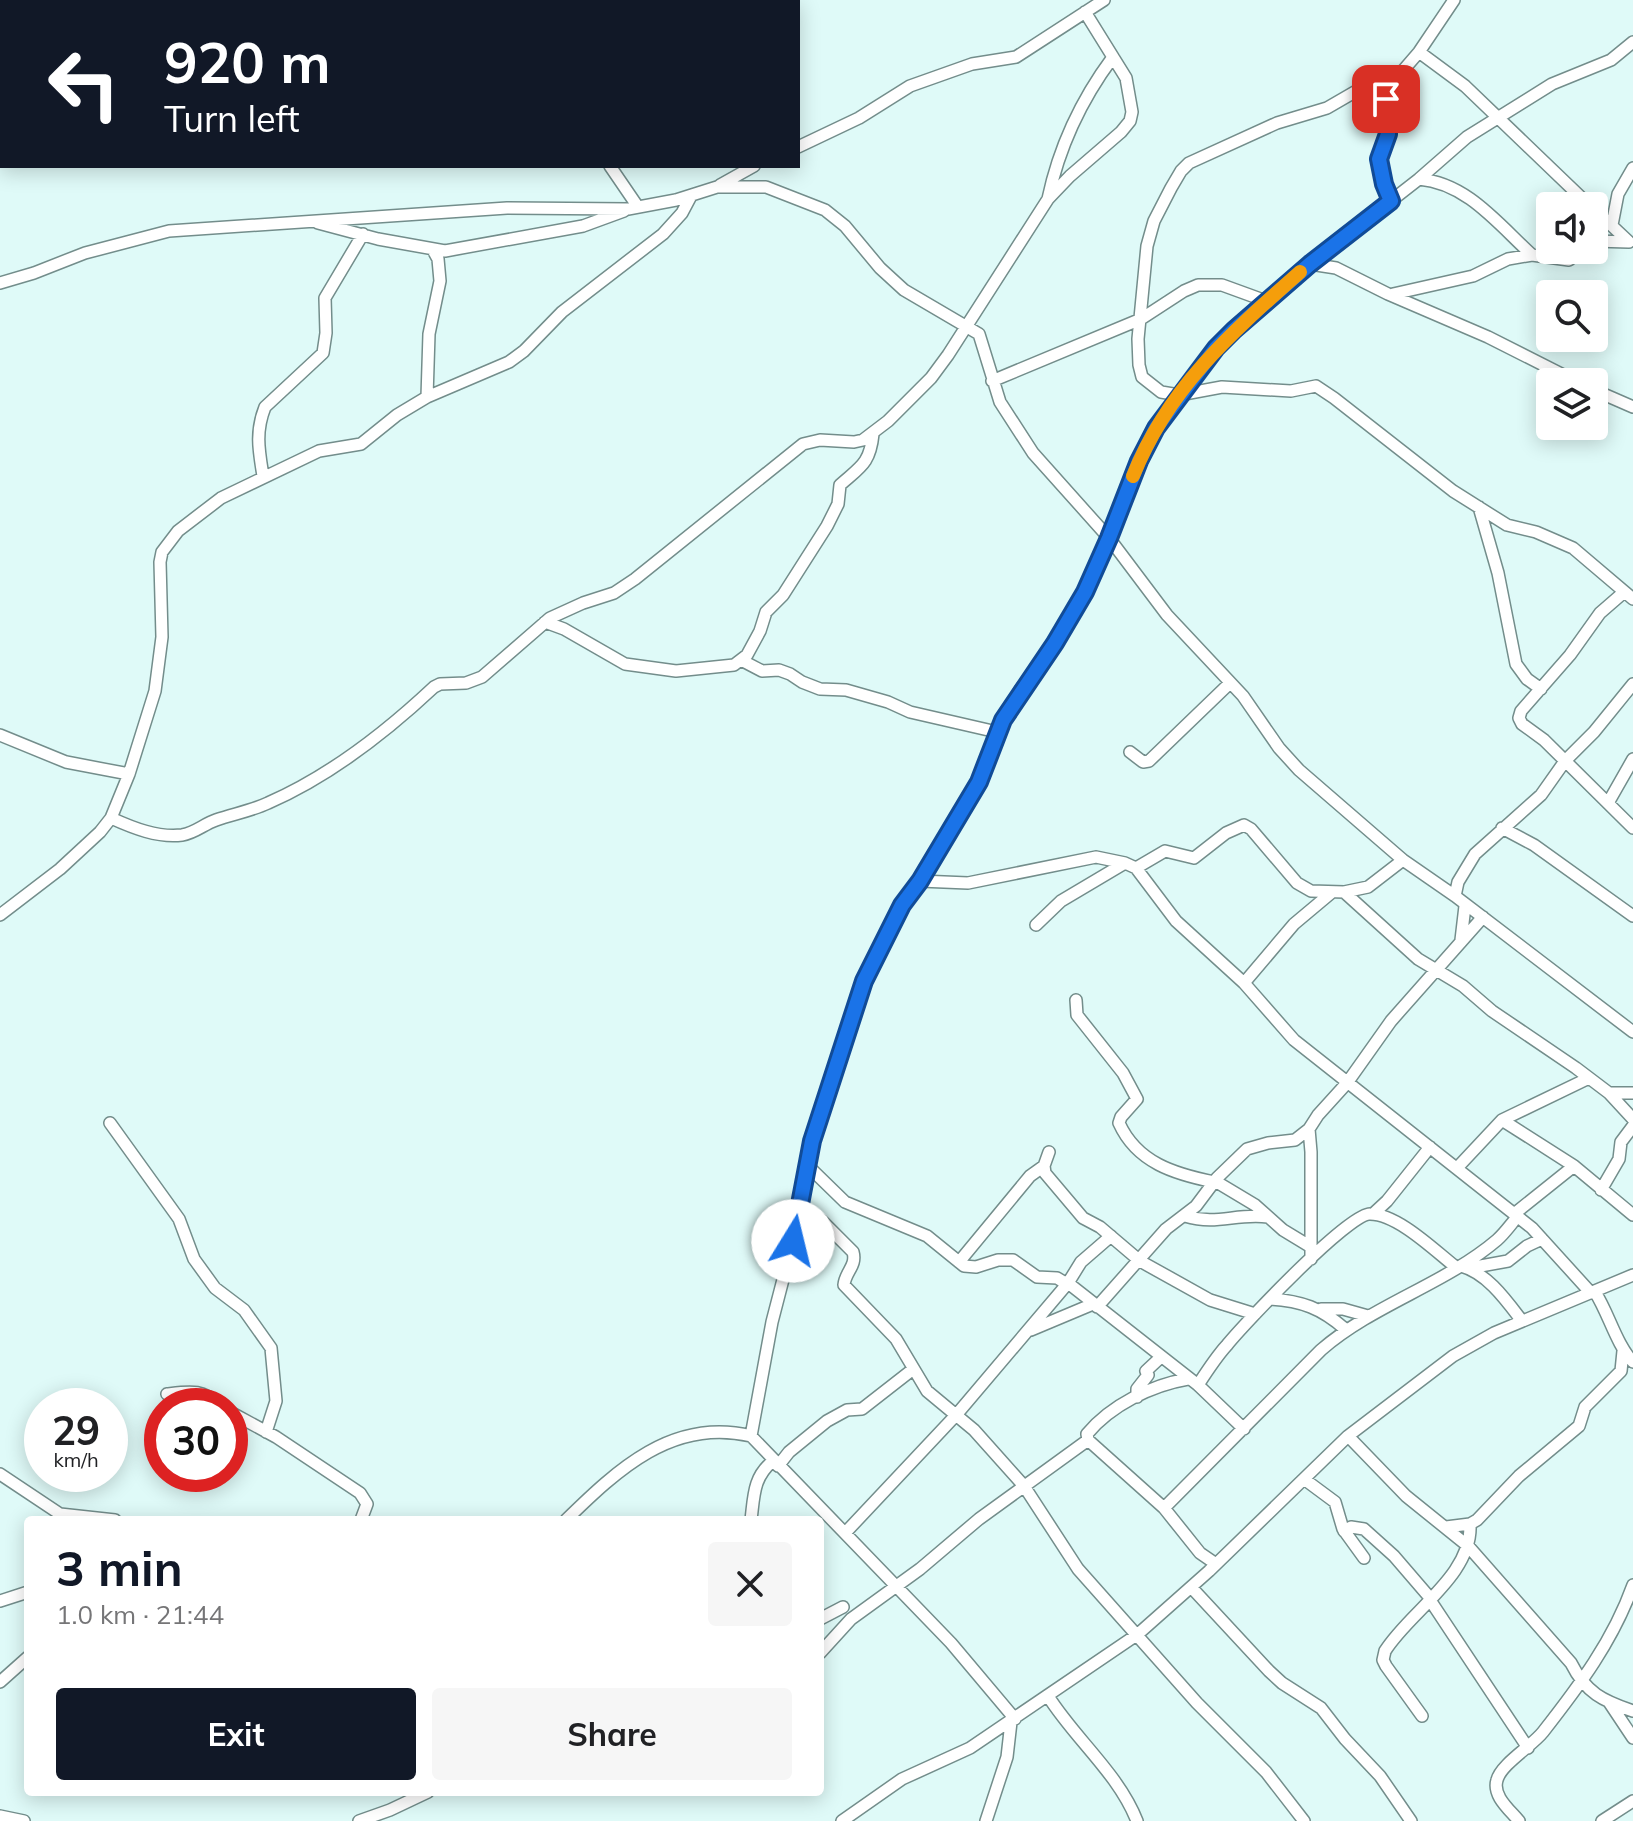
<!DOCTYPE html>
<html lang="en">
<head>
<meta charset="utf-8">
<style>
	body { margin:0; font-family:Mulish,sans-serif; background:#f6f6f6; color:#202124; height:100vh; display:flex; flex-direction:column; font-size:30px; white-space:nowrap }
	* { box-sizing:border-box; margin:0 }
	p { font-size:26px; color:#757577 }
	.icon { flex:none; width:44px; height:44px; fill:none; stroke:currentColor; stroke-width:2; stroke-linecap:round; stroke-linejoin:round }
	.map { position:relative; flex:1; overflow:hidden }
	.side { position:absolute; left:24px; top:1516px; width:800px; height:280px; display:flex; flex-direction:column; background:#fff; border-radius:8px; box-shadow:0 4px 20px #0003 }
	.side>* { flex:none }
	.banner { position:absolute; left:0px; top:0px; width:800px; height:168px; box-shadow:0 4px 20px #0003; background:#111827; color:#fff; overflow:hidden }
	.buttons { position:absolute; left:1536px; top:192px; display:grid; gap:16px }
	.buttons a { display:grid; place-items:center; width:72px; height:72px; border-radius:8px; background:#fff; box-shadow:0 4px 20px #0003; font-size:40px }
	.speed { position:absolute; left:24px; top:1388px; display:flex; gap:16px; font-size:40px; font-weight:700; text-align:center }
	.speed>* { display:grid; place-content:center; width:104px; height:104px; border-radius:50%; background:#fff; box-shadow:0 4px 20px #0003; line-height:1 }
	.speed small { font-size:20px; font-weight:400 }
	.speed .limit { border:12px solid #d22; background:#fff; color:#111 }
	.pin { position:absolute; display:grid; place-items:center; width:68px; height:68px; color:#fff; margin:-34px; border-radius:16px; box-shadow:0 4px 12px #0006 }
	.me { position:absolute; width:88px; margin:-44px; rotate:9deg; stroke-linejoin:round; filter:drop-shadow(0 0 6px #0008) }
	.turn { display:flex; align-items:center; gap:28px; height:168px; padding:0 32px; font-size:36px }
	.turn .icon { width:104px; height:104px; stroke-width:2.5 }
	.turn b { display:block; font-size:56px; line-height:68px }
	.round { display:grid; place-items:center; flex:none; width:84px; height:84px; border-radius:8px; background:#f6f6f6 }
	.overview { display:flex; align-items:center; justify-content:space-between; height:136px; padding:0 32px }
	h1 { font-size:48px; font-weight:700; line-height:60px; color:#111827 }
	.button { display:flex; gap:16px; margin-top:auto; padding:16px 32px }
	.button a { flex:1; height:92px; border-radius:8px; background:#111827; color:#fff; font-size:32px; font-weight:700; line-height:92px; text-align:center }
	.button a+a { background:#f6f6f6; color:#202124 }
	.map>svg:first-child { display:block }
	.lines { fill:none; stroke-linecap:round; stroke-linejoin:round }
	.minor-casing { stroke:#738d8b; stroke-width:14 }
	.minor { stroke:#fff; stroke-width:11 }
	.route-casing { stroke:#114b97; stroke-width:20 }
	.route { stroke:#1a73e8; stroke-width:14 }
	.slow { stroke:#f59e0b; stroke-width:14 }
</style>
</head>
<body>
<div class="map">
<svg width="1633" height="1821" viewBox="0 0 1633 1821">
	<rect width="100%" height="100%" fill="#dffaf8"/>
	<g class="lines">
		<g class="minor-casing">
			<path id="minor" d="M360,0v2
				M434,2v-2
				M529,2l2,-2
				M1419,52l46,34 125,120
				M1400,74l-16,1 -57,33 -50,15 -88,40 -8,8 -10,17 -17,33 -7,25 -9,93 1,26 3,12 19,15 18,3 43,-8 69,4 25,-5 18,12 119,93 54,34 29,7 37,16 60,51
				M798,147l61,-29 51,-32 62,-22 44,-7 88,-57
				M610,166l28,41
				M1419,179c48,4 79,45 113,76
				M720,185l34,-19
				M1048,199l22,-23 51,-44 9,-11 2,-9 -6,-34 -41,-66
				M1391,201l-7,-17 -5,-25 9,-25 -4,-24 2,-11 14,-25 19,-22 35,-52
				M1594,209l34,32
				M318,223l60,16 67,12 138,-25 41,-15
				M1612,225l6,-31 15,-26
				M1594,241l35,1
				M1310,264l26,4 52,26 100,43 89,45
				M0,283l34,-10 51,-20 84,-22 338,-23 121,1 48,-9 41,-13h49l59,23 20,16 35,42 24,22 75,44 21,68 33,51 76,85 58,77 76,81 36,52 20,22 104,90 52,36 178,136
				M1393,294l80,-18 35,-17 24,-4 37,5 13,-10
				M992,381l149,-62 43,-28 14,-6h24l44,16
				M1594,390l39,17
				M427,397l2,-63 11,-53 -2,-22 -5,-9
				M263,476c-4,-25 -8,-44 2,-69l58,-54 3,-20 -1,-35 38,-64
				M1479,507l19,66 18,91 11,15 14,10
				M1623,593l-23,20 -30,42 -49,56 -2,7 3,6 22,16 89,88
				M545,622l19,7 61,35 51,7 58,-6 13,-10 13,-24 6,-19 17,-17 44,-69 11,-22 2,-19c20,-18 30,-21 33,-51
				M741,660l21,11 17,-1 11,4 12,8 18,7 26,1 42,12 22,10 87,20
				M0,735l66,27 63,12
				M1130,752l13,10 6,-1 81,-78
				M1608,803l25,-44
				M111,818c22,10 47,20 71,17 13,-2 22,-11 34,-15 17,-6 35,-9 52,-17 62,-27 117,-70 166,-116l6,-3 26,-1 16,-6 68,-59 33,-15 31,-10 21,-14 168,-135 17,-4 34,2 9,-2 25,-19 43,-43 17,-23 100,-156c11,-52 33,-99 65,-142
				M1502,828l32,17 99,71
				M1136,868l29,-17 29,7 32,-25 18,-8 7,4 46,54 14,8 33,1 24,-5 35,-27
				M920,881l48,2 128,-26 29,6 11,5 40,53 68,62 50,57 238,188 59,65
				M1344,892l74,67 45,27 29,25 84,57 33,25 24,26
				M1455,896l3,-14 17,-28 66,-59 24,-34 29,-29 39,-48
				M0,915l60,-46 40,-37 11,-14 18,-44 26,-83 7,-54 -2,-75 2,-10 16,-21 43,-33 98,-47 42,-7 36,-29 30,-18 82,-35 15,-11 38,-39 101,-78 19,-21 9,-17
				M1036,925l25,-24 64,-38
				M1461,940l4,-34
				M1244,983l50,-59 37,-31
				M1076,1000l1,15 46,58 14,26 -16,18 -2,6c18,40 56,51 95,59
				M1609,1093h24
				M1502,1120l72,46 59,49
				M110,1123l69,96 15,40 21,29 29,22 27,38 5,53 -10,31
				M1309,1129l2,23v107
				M1049,1152l-5,14 1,7 38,45 17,9 40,34 70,39 45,14
				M806,1164l39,38 82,34 37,30 12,1 22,-7h15l24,17 20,1 10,6
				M1457,1168l45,-48 87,-42
				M1215,1181l40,24 28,25 28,17
				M1601,1190l18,-31 2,-17 12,-16
				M798,1207l24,14 31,31c4,14 -8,20 -9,33l52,54 31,52 47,39 50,56 54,83 119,134 69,69 38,49
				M1373,1214l14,-13 43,-54
				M1514,1214l60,-48
				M1185,1216c33,10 49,-3 83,1
				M959,1262l71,-86 14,-10
				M1461,1266c26,7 45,34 61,55
				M1470,1268l38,-7 19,-15 15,-7
				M1068,1283l130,102 46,44
				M1595,1292c14,22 21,52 38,70
				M1270,1299c32,2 51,9 75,30
				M1097,1307l69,-78 30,-23 21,-28 30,-29 21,-6 27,-3 14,-11 9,-14 29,-32 44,-62 92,-104
				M1321,1309h22l25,7
				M1031,1330l62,-26
				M1198,1385c9,-14 18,-28 29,-40 17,-21 122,-132 143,-131 28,0 65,37 87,54
				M167,1394c25,-3 34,-5 55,12
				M1137,1397v-8l11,-14 -2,-4 15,-14
				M230,1412l46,25 84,56 7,11 -6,16
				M751,1436l21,-114 21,-81 19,-100 52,-160 38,-76 18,-24 59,-99 24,-62 17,-30 35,-47 30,-51 24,-54 30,-77 17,-33 60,-80 18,-18 76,-66 109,-85 48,-42 85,-53 59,-24 22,-18
				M1348,1436l58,60 62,50 103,117c15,30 32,38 62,48
				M1088,1440l-1,-6c24,-29 65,-49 101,-55
				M778,1466l11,-14 38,-31 20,-11 15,-1 50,-39
				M0,1474l60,40 55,6
				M1304,1479l31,23 8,27 21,29
				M1164,1508l157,-158c53,-46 123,-65 176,-110 8,-7 14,-16 21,-24
				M566,1520c51,-50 107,-103 185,-84l200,207 64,76
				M751,1520c3,-24 2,-43 22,-59
				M1446,1527l24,-3 7,-4 42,-44 60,-50 6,-19 36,-36 2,-20
				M1344,1531l7,-4 13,2 30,27 37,43
				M846,1532l111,-118 111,-131 13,-21 30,-26
				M1191,1587l78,84 13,12 39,25 24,31 35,37 31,45
				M1430,1600l98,148
				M0,1601l28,-9
				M820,1619l23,-12
				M820,1653l31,-34 69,-50 59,-50 109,-79 76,68 36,45 16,11
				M0,1682l28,-25
				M1048,1696c27,43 70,77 89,125
				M1609,1702l24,36
				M1422,1716l-36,-50 -3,-6 2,-9c24,-39 88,-76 85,-127
				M0,1816l24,5
				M359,1821l31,-11 38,-18
				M842,1821l60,-42 68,-31 168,-114 71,-63 139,-135 105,-80 41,-23 139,-58
				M986,1821l21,-64 4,-35
				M1519,1821c-9,-11 -27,-25 -22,-41 4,-16 35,-34 46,-48 36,-46 70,-91 90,-147
				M1602,1821l31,-20"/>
		</g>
		<use href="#minor" class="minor"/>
	</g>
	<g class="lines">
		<g class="route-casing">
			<path id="route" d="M793,1241l19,-100 52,-160 38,-76 18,-24 59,-99 24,-62 52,-77 30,-51 24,-54 30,-77 17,-33 60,-80 18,-18 76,-66 81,-63 -7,-17 -5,-25 9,-25 -4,-24 2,-11"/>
		</g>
		<use href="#route" class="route"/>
		<path class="slow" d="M1133,476c35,-88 98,-143 167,-204"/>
	</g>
</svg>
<div class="buttons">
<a><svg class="icon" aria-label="sound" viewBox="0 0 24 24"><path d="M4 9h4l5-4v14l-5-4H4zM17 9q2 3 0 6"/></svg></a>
<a><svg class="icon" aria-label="search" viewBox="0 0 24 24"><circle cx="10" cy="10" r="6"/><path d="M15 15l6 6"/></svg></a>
<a><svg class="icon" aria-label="layers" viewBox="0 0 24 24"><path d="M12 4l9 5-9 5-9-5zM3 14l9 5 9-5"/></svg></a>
</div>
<div class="speed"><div>29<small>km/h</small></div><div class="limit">30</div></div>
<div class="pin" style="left:1386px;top:99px;background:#d93025"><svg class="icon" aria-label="arrive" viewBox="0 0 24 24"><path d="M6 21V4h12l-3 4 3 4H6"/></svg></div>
<svg class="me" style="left:793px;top:1241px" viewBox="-20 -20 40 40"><circle r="19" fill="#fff"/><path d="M0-13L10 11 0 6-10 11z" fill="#1a73e8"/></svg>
<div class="banner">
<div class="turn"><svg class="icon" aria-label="left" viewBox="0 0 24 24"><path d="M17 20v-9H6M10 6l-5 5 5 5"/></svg><div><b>920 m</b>Turn left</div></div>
</div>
<section class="side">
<div class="overview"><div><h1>3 min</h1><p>1.0 km · 21:44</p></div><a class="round"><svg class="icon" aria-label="close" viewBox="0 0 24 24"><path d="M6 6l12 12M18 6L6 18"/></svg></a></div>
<div class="button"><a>Exit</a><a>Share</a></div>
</section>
</div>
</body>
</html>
